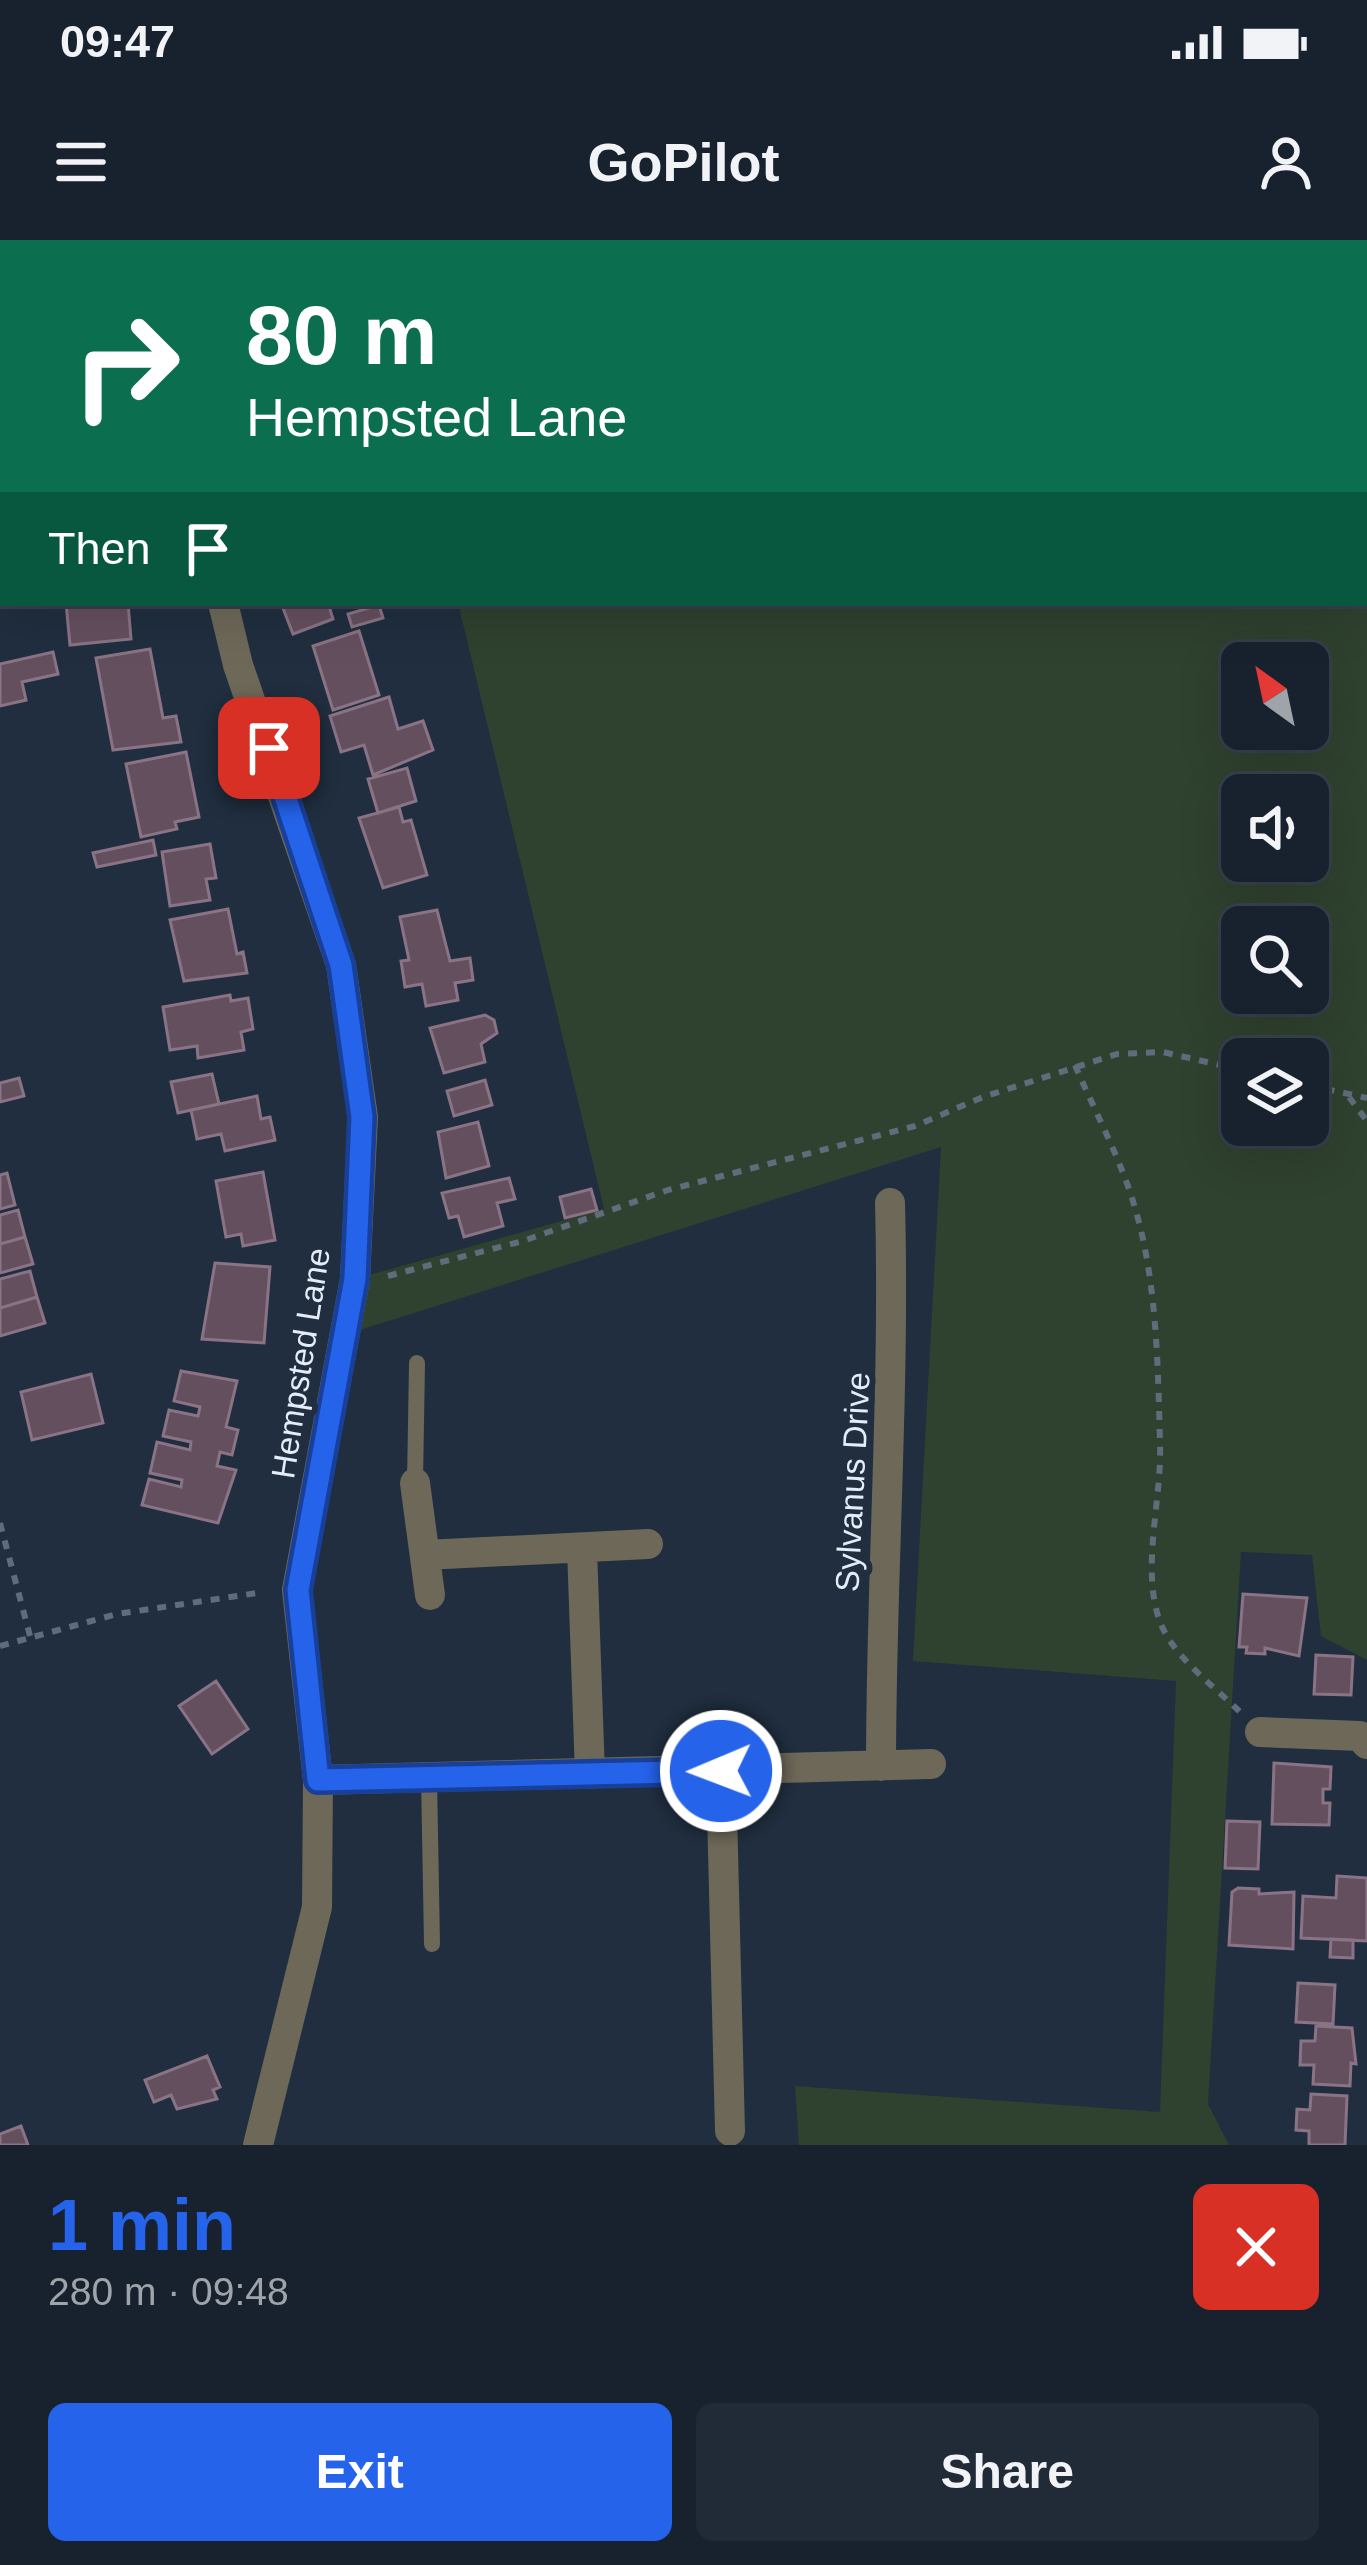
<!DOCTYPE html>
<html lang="en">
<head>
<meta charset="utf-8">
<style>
	body { margin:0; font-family:Arial,sans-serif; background:#212a37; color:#f1f3f6; height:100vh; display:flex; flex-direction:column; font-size:45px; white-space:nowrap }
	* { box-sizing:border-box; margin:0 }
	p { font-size:39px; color:#9fa4aa }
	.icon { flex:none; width:66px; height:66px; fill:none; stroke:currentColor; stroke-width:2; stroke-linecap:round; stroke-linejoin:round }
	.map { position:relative; height:1905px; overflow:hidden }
	.details { display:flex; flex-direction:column; background:#18222f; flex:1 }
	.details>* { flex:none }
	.guide { position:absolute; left:0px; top:0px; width:1368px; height:366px; box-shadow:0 12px 48px #0002,0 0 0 3px #363f4b; background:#0b6e4f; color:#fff; overflow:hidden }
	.needle { width:78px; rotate:327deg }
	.tools { position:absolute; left:1221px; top:402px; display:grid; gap:24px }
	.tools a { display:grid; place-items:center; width:108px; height:108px; border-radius:18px; background:#18222f; box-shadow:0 12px 48px #0002,0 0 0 3px #363f4b; font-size:60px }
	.pin { position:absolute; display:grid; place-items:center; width:102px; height:102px; color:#fff; margin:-51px; border-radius:24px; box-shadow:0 6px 18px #0006 }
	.me { position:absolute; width:132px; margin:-66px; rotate:269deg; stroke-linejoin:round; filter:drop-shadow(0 0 9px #0008) }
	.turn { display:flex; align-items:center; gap:42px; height:252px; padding:0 48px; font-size:54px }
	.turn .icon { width:156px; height:156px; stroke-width:2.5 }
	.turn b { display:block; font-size:84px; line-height:102px }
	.then { display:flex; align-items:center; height:114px; padding:0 48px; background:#0003; gap:24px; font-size:45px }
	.round { display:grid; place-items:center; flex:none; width:126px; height:126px; border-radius:18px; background:#212a37 }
	.summary { display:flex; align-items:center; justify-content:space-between; height:204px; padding:0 48px }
	h1 { font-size:72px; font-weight:700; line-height:90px; color:#2563eb }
	.primary-button { display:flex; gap:24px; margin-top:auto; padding:24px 48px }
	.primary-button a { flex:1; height:138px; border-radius:18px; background:#2563eb; color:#fff; font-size:48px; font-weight:700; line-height:138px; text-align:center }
	.primary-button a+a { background:#212a37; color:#f1f3f6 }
	.status { display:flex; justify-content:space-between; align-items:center; height:84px; padding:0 60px; background:#18222f; direction:ltr }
	.status svg { height:33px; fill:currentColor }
	header { display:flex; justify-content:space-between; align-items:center; height:156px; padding:0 48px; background:#18222f; font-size:54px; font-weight:700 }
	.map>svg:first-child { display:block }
	.green { fill:#2f412f; fill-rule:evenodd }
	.building { fill:#644f5f; stroke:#897384; stroke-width:3 }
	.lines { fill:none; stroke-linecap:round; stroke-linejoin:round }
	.path { stroke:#606c7c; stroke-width:6; stroke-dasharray:9 9; stroke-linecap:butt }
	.service { stroke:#6d6858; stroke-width:16 }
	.minor { stroke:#6d6858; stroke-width:30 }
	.route-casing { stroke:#184099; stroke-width:30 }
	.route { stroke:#2563eb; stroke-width:21 }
	.labels { text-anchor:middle; stroke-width:12; stroke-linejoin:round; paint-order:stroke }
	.street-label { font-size:33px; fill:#e3ecf8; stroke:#202e3f }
</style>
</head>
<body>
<div class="status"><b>09:47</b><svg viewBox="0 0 49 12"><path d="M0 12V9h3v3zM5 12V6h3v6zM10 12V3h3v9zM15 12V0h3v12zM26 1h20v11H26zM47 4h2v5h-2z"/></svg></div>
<header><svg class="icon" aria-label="menu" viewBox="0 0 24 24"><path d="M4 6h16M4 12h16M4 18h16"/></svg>GoPilot<svg class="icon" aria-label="person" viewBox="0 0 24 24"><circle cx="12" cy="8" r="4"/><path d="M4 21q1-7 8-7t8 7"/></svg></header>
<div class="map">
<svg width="1367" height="1905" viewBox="0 0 1367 1905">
	<rect width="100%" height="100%" fill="#202e3f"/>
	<path class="green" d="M371,0h946l1,3h-946z
		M1367,355v1065l-46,-24 -9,-81 -71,-3 -33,552 21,41h-430l-4,-59 365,26 16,-431 -263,-20 28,-514 -597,188 11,-56 249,-70 -146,-606h907zM1242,423h66v66h-66zM1242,555h66v66h-66zM1242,687h66v66h-66zM1242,819h66v66h-66z"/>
	<path class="building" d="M66,363h62l3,36 -61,6z
		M281,363h47l5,16 -40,15z
		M379,365l4,13 -31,9 -4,-13z
		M359,391l20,64 -46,15 -20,-64z
		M150,409l13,69 13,-2 5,26 -68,8 -17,-92z
		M53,412l5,22 -36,8 4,18 -26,6v-42z
		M389,457l9,32 25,-8 10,29 -60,25 -9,-30 -23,7 -11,-36z
		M186,512l13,65 -24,5 2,7 -36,8 -15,-73z
		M407,528l9,33 -38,12 -10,-34z
		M399,567l4,15 8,-2 16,55 -44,13 -24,-70z
		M153,600l3,15 -59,12 -4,-14z
		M210,604l6,34 -10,1 4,21 -40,6 -8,-54z
		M228,669l9,45 6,-2 4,21 -63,8 -14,-61z
		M437,670l13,51 20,-3 3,22 -18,3 3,17 -32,6 -4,-22 -17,3 -4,-26 8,-1 -9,-43z
		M230,755l1,6 17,-3 5,31 -12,3 3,18 -46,8 -1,-12 -27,4 -7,-43z
		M485,775l9,5 3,13 -16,11 4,18 -41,11 -14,-45z
		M212,834l7,30 -41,9 -7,-31z
		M19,838l5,18 -24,6v-19z
		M485,840l7,25 -38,11 -7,-25z
		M257,856l4,23 9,-2 5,23 -50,11 -4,-17 -24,5 -6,-29z
		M478,882l11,44 -43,12 -8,-46z
		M263,932l12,68 -32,6 -2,-12 -15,3 -10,-56z
		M7,933l8,32 -15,4v-34z
		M509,938l6,21 -18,4 6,23 -39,11 -6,-21 -9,2 -7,-25z
		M591,949l6,21 -32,8 -5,-21z
		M18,970l7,27 -25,7v-29z
		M25,997l8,27 -33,9v-29z
		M215,1023l55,4 -6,76 -62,-4z
		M30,1031l7,26 -37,11v-29z
		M37,1057l8,26 -45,13v-28z
		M181,1131l56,10 -11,46 12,3 -6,25 -12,-3 -3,14 19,4 -18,53 -76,-18 7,-26 32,8 1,-7 -32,-7 7,-31 33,8 1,-8 -28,-6 6,-26 29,6 2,-9 -26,-6z
		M91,1134l12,49 -71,17 -11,-48z
		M1243,1354l64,4 -8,58 -34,-8v6l-19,-1 1,-6h-8z
		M1316,1415l37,2 -2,38 -37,-1z
		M216,1441l32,48 -36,25 -33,-48z
		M1274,1523l57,4 -1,22h-7v14h7l-1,22 -57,-1z
		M1227,1581l33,1 -2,47 -33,-1z
		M1337,1636l30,2v63l-66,-3 2,-42 33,2z
		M1238,1648l21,1v5l35,-2 -1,57 -64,-4 3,-53z
		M1331,1699l22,1v18l-23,-1z
		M1298,1743l37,2 -2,39 -37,-2z
		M1316,1786l36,2 4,36 -5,-1 -1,23 -37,-2 1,-19h-14l1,-24h14z
		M207,1816l13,31 -7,3 4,9 -40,10 -6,-14 -17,7 -9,-22z
		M1311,1854l36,2 -2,49h-36v-14l-13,-1 1,-21 13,1z
		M21,1886l7,19h-28v-11z"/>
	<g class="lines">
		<path class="path" d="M1075,825c20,47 46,94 60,143 22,74 23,159 25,236 2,54 -18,119 -2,172 11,38 55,69 82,96
			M1308,845l59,13
			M1349,857l18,24
			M388,1036l135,-35 145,-51 247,-64 68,-29 134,-43 46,-2 79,18
			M0,1283l30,113
			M0,1406l117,-32 147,-22"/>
		<path class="service" d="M415,1243l2,-120
			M429,1537l3,167"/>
		<path class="minor" d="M200,3l1,-3
			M0,100l3,-2
			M223,363l15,62 103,300 22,152 -8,162 -58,311 21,190 -1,127 -59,238
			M415,1243l15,112
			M582,1309l8,225
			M425,1315l223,-11
			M1260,1492l100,4 7,8
			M881,1526c0,-188 14,-375 9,-563
			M721,1531l9,360
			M318,1540l613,-16"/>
	</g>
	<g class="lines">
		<g class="route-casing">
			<path id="route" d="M269,508l72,217 21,152 -7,162 -57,311 20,190 403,-9"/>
		</g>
		<use href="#route" class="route"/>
	</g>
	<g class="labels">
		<g class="street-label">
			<text transform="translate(300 1123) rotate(-81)" y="12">Hempsted Lane</text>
			<text transform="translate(852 1242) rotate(-87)" y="12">Sylvanus Drive</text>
		</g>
	</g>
</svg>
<div class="tools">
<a><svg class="needle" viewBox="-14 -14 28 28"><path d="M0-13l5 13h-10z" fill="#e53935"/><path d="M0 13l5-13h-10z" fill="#9fa4aa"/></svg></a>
<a><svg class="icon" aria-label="sound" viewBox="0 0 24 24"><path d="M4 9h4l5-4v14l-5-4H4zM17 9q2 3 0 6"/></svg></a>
<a><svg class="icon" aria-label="search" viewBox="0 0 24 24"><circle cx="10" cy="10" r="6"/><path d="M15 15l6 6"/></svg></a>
<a><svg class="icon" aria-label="layers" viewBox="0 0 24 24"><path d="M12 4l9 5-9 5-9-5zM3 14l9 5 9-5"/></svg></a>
</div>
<div class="pin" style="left:269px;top:508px;background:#d93025"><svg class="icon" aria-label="arrive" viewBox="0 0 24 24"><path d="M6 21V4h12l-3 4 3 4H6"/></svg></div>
<svg class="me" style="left:721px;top:1531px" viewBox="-20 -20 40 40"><circle r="17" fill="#2563eb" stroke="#fff" stroke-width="3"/><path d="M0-11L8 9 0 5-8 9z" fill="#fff"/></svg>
<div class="guide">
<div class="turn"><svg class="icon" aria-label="right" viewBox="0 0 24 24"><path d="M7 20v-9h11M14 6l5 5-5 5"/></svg><div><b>80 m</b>Hempsted Lane</div></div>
<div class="then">Then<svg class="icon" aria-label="arrive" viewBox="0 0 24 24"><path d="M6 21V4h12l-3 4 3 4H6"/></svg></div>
</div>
</div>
<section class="details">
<div class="summary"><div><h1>1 min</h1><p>280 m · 09:48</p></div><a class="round" style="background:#d93025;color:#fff"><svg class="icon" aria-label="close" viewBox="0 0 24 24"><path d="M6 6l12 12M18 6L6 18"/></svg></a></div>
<div class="primary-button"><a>Exit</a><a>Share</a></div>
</section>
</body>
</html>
